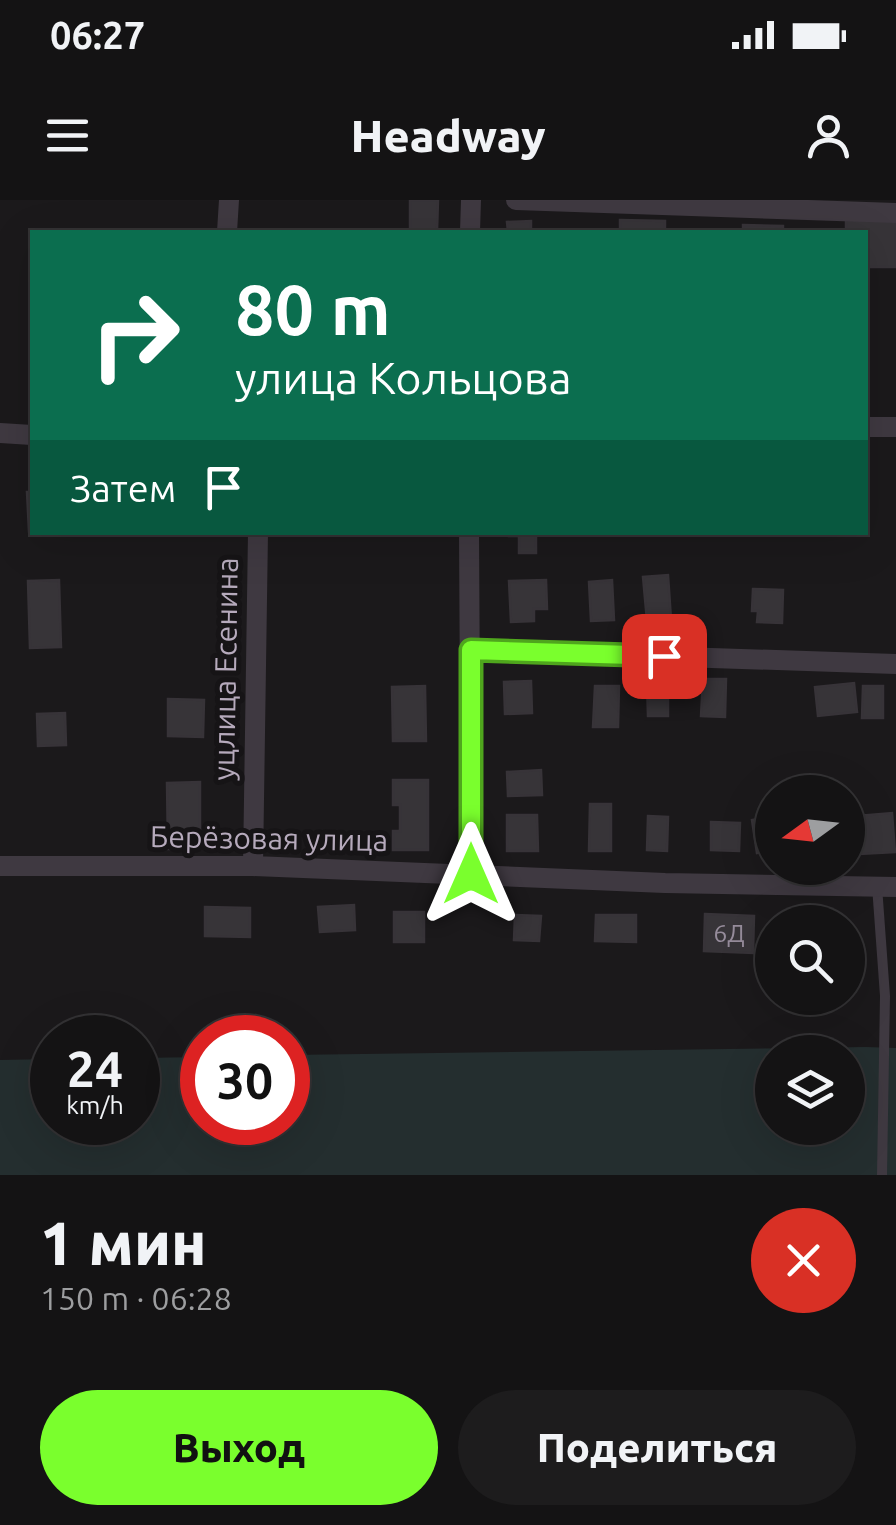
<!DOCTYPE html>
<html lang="ru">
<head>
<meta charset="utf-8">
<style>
	body { margin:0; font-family:Ubuntu,sans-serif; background:#1d1c1d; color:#f1f3f6; height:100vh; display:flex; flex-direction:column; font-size:38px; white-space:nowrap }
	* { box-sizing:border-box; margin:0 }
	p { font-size:32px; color:#9d9ea0 }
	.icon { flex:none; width:55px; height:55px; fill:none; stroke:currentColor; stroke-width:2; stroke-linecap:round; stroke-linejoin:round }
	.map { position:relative; height:975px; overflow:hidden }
	.details { display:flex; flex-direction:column; background:#141314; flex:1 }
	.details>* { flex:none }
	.banner { position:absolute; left:30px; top:30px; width:838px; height:305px; border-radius:0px; box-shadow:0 10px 40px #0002,0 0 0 2px #333234; background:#0b6e4f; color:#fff; overflow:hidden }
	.needle { width:65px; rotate:255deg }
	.tools { position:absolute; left:755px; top:575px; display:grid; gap:20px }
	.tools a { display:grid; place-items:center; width:110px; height:110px; border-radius:50%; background:#141314; box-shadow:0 10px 40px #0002,0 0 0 2px #333234; font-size:50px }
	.speed { position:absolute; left:30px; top:815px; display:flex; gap:20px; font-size:50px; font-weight:700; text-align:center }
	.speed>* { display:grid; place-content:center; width:130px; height:130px; border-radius:50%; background:#141314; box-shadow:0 10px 40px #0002,0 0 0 2px #333234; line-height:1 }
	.speed small { font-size:25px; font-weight:400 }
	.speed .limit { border:15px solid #d22; background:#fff; color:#111 }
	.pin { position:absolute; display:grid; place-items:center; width:85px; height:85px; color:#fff; margin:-42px; border-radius:20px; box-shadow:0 5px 15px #0006 }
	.me { position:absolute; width:110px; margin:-55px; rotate:0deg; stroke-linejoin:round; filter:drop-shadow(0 0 8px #0008) }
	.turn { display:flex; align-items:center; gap:35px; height:210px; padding:0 40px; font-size:45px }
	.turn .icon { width:130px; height:130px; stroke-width:2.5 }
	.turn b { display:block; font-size:70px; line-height:85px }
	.then { display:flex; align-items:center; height:95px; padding:0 40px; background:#0003; gap:20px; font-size:38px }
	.round { display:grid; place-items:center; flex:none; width:105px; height:105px; border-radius:52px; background:#1d1c1d }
	.headline { display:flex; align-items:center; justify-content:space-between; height:170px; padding:0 40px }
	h1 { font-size:60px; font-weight:800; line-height:75px }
	.primary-button { display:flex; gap:20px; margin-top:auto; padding:20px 40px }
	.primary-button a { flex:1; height:115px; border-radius:60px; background:#7aff2d; color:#111; font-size:40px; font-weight:800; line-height:115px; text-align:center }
	.primary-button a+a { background:#1d1c1d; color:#f1f3f6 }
	.status { display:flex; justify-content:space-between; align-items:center; height:70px; padding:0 50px; background:#141314; direction:ltr }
	.status svg { height:28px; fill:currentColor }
	header { display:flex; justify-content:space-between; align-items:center; height:130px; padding:0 40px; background:#141314; font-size:45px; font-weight:800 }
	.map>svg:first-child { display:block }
	.green { fill:#242e2f; fill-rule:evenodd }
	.building { fill:#373438; stroke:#373338; stroke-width:2.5 }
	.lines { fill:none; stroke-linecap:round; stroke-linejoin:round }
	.service { stroke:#3f3941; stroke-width:10 }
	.minor { stroke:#3f3941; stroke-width:20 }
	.route-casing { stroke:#4fa61d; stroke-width:25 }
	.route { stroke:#7aff2d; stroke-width:18 }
	.labels { text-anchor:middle; stroke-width:10; stroke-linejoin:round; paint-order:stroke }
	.number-label { font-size:25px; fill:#968c9b }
	.street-label { font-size:30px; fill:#b6aabc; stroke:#161416 }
</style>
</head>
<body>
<div class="status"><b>06:27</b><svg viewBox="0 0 49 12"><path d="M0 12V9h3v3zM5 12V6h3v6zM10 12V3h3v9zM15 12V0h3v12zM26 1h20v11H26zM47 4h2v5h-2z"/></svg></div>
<header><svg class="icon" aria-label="menu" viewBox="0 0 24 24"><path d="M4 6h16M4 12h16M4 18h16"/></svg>Headway<svg class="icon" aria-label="person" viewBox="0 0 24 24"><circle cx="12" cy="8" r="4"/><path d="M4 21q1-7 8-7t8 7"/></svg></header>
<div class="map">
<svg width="896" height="975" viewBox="0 0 896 975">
	<rect width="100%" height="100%" fill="#1b191b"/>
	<path class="green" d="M866,847l30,1v127h-896v-115l52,-1v63h86v-64l64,-1v65h86v-67zM772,852h76v76h-76z"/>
	<path class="building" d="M410,0h28l-1,32h-27z
		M846,19h50v48h-31v-35h-19z
		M620,20l45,1v11h-45z
		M531,21v11h-23l-1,-10z
		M743,25l40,1v6h-40z
		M27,292h5v38l-3,1z
		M509,332h27v21h-17v-17h-10z
		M668,375l3,44 -24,2 -4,-44z
		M59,380l2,67 -31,1 -2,-67z
		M546,380l1,29h-13v12l-23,1 -2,-41z
		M612,380l2,40 -23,1 -2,-39z
		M753,389l30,1 -1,33 -25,-1 1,-11h-6z
		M703,479h23l-1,38 -24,-1z
		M531,481l1,32 -27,1 -1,-32z
		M668,483v33h-20l-1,-32z
		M854,483l3,29 -39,4 -3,-29z
		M425,486l1,55h-33l-1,-54z
		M595,486h24l-1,41h-25z
		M863,486h20v32h-21z
		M168,499l36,1 -1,37 -35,-1z
		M65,513l1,32 -28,1 -1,-32z
		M541,570l1,25 -34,1 -1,-24z
		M393,580h35v70h-35v-19h7v-26h-7z
		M200,582v67h-32l-1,-66z
		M590,604h21v47h-22z
		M892,613l3,39 -35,2 -2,-38z
		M507,615h30l1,36h-31z
		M648,616l20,1 -1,34 -20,-1z
		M772,617v33l-15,3 -5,-33z
		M711,622l29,1 -1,28 -28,-1z
		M354,705l1,25 -35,2 -2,-25z
		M205,707l45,1v29l-45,-1z
		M394,712h30v30h-30z
		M705,714l49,2 -1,37 -49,-2z
		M515,715l26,1 -2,25 -25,-1z
		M596,715h40v27l-41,-1z"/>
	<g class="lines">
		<path class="service" d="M877,686l8,110 -3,179"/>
		<path class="minor" d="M516,0l380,13
			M227,32l2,-32
			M470,32l1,-32
			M865,227h31
			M0,233l32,2
			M469,332l2,342
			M471,450l425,14
			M0,666h253l412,17 231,4
			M253,666l5,-334"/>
	</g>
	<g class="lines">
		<g class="route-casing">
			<path id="route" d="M471,674v-224l193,6"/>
		</g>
		<use href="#route" class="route"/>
	</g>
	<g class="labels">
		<g class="number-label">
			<text x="729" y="742">6Д</text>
		</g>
		<g class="street-label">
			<text transform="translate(226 469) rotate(-89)" y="10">уцлица Есенина</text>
			<text transform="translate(269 639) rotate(1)" y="10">Берёзовая улица</text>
		</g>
	</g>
</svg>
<div class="tools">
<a><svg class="needle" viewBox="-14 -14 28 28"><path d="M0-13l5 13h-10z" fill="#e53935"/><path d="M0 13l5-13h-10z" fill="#9d9ea0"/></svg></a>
<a><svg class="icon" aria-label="search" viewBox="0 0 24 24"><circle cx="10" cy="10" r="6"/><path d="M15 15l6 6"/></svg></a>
<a><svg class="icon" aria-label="layers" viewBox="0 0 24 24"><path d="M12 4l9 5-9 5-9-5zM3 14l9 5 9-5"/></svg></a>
</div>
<div class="speed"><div>24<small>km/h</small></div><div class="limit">30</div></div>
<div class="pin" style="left:664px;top:456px;background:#d93025"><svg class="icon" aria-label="arrive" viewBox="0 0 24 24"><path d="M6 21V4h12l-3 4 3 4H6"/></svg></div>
<svg class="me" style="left:471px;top:674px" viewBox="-20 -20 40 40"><path d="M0-17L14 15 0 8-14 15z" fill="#7aff2d" stroke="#fff" stroke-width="4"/></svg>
<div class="banner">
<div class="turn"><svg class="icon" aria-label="right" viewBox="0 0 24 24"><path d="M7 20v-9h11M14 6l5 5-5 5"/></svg><div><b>80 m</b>улица Кольцова</div></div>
<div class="then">Затем<svg class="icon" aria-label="arrive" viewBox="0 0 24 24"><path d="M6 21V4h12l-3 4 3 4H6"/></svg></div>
</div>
</div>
<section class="details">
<div class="headline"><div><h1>1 мин</h1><p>150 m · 06:28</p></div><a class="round" style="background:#d93025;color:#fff"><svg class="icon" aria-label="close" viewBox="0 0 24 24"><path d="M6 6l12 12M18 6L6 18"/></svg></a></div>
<div class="primary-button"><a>Выход</a><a>Поделиться</a></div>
</section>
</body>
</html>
